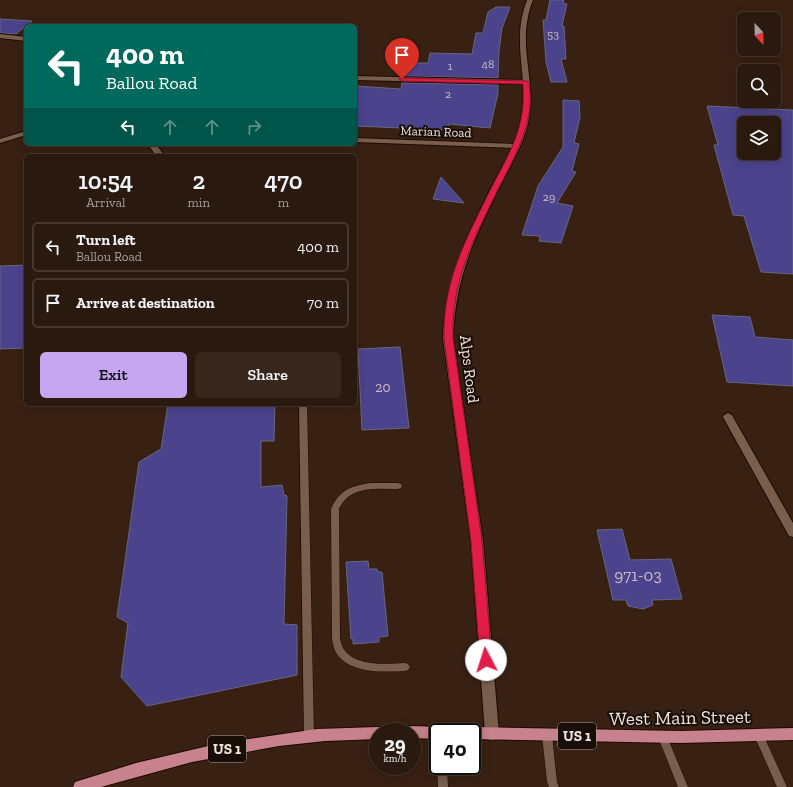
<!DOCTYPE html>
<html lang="en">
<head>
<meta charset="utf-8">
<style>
	body { margin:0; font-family:"Zilla Slab",serif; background:#36261c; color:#f1f3f6; height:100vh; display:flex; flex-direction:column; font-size:15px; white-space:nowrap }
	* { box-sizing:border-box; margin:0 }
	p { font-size:13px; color:#a5a09e }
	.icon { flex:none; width:22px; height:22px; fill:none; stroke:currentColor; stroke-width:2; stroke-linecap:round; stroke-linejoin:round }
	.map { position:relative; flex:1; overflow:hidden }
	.side { position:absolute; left:24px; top:154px; width:333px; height:252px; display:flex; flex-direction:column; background:#2a190e; border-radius:6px; box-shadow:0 2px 10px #0003,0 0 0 1px #46382e }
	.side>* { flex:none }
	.top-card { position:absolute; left:24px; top:24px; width:333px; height:122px; border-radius:6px; box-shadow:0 2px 10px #0003,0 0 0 1px #46382e; background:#00695c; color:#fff; overflow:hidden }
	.needle { width:26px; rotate:158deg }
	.fabs { position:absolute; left:737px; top:12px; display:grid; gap:8px }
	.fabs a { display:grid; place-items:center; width:44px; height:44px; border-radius:6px; background:#2a190e; box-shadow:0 2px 10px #0003,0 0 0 1px #46382e; font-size:20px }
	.speed { position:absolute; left:369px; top:723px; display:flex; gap:8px; font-size:20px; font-weight:700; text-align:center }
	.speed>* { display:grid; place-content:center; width:52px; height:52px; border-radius:50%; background:#2a190e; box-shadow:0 2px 10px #0003,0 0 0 1px #46382e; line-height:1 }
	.speed small { font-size:10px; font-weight:400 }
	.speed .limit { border:2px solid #111; border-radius:6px; background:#fff; color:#111 }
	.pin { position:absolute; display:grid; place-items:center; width:34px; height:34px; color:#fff; margin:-41px -17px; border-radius:50% 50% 50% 0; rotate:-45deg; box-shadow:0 0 4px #0007 }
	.pin .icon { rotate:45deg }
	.me { position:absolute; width:44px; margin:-22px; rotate:355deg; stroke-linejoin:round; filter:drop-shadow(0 0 3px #0008) }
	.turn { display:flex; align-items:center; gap:14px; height:84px; padding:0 16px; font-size:18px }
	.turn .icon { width:52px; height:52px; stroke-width:2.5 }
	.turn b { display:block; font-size:28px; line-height:34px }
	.lanes { display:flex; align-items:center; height:38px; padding:0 16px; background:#0003; justify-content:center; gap:20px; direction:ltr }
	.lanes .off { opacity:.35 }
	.eta { display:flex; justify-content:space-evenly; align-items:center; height:68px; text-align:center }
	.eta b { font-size:24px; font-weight:600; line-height:28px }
	.action { display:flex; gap:8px; margin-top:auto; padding:8px 16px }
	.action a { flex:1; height:46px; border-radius:6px; background:#c6a6f0; color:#111; font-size:16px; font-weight:600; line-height:46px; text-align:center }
	.action a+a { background:#36261c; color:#f1f3f6 }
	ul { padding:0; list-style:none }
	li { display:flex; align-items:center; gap:12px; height:50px; margin:0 8px 6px; padding:0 8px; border:2px solid #46382e; border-radius:6px }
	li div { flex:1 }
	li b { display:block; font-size:15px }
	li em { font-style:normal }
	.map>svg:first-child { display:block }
	.building { fill:#4b438b; stroke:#666681; fill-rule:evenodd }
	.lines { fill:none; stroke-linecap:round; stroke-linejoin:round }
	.service-casing { stroke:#1f0a01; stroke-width:1 }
	.minor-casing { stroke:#1f0a01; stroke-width:2 }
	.tertiary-casing { stroke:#1f0a01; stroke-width:2 }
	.primary-casing { stroke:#1f0a01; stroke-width:2 }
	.service { fill:#795e4e; fill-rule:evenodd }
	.minor { fill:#795e4e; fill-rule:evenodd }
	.tertiary { fill:#795e4e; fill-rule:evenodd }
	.primary { fill:#c7828d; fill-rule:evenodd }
	.route { fill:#e11d48; stroke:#92132f }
	.labels { text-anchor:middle; stroke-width:4; stroke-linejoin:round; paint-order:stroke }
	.far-number-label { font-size:12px; fill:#c8bac6 }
	.far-street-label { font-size:13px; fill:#f2e2d9; stroke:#180e08 }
	.number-label { font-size:14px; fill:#c8bac6 }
	.shield { fill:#180e08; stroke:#b1a29a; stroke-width:1 }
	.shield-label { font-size:15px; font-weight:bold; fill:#f2e2d9 }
	.street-label { font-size:16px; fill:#f2e2d9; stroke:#180e08 }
	.near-number-label { font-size:17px; fill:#c8bac6 }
	.near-street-label { font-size:19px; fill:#f2e2d9; stroke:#180e08 }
</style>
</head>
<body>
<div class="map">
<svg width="793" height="787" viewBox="0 0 793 787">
	<rect width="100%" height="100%" fill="#382113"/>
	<path class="building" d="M550,0h14l-1,3 4,1 -5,22h2l2,33h-5l6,23h-16l-5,-20 -3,-42h3z
		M496,7h14l-8,21 -3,23 -1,27 -94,-2 2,-13h22l2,-10 42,1 4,-21h7l5,-21z
		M0,19l32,2 -16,13 -16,-1z
		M402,83l96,2v8l-8,35 -41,-4 -1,6 -93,-4v-40l46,3z
		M563,100l16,1 1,16 -6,26 5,1 -7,27 4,1 -19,31 16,3 -12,37 -22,-2 1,-5 -18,-1 16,-49 25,-39z
		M707,106l86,4v164l-32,-2 -17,-56 -11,-1 -19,-70h4zM744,123h30v30h-30z
		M441,177l23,26 -31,-4z
		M26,265v83l-26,1v-83z
		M712,315l38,2 5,20 38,3v46l-66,-4z
		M400,347l9,81 -47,2 -4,-81z
		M168,404h107l-1,37h-13v46l21,-2 2,10 3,1 -3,128 13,1v50l-150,31 -26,-29 7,-54 -11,-6 22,-155 22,-13z
		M622,529l8,31 41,-1 11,40 -30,1 1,5 -10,4 -15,-3 -2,-6h-13l-16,-70z
		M368,561l1,8h8l1,3h4l6,64 -9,1v5l-26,2v-6l-2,1 -5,-77z"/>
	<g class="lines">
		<g class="service-casing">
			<path id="service" d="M299,404h8l7,332 -2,3 -3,2 -3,-2 -2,-3z
				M371,483h27l3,1 1,2 -1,2 -3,1c-22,0 -48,-4 -59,20l1,130c1,3 2,7 3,9 11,19 44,16 62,15l3,1 2,3 -2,3 -3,1c-22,1 -54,3 -68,-17 -3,-4 -4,-10 -5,-15l-1,-130c9,-19 19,-23 40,-26z
				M547,730l3,2 2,3 5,47 2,5h-10l-2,-5 -5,-47 2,-3z
				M759,730l3,2 25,55h-10l-23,-52 2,-3z
				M663,732l3,2 22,53h-10l-20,-50 2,-3z
				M438,764v2h9l1,21h-10l-1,-21z"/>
		</g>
		<g class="minor-casing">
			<path id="minor" d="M0,34l26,3v4l-26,-3z
				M355,76l171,4 3,2 -3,2 -171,-4z
				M26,131v4l-26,8v-4z
				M355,138l161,6 4,2 -4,2 -161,-6z
				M148,144h8l7,10 -1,2h-6z
				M728,413l4,2 1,2 60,106v14l-4,-1 -66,-119 1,-2z"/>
		</g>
		<g class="tertiary-casing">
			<path id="tertiary" d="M527,0h6c-18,45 5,80 -5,123 -5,22 -18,43 -28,63 -26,52 -45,93 -47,152l30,203 16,193 -2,5 -5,1 -5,-1 -2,-5 -14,-193 -28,-203c3,-59 23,-100 49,-152 11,-21 25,-42 29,-66 9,-43 -11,-76 6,-120z"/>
		</g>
		<g class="primary-casing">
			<path id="primary" d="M412,726l26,1 5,1 1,4h-6v7l-26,-1v-6h-7l2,-5z
				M378,727l5,1 1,4h-6v7l-53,2 -46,5 -87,16 -91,25h-28l2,-5 61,-19 85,-20 96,-14z
				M472,727l209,4 112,-3v12l-112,3 -209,-4v-7h-6l1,-4z"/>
		</g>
		<use href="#service" class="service"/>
		<use href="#minor" class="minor"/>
		<use href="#tertiary" class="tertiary"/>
		<use href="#primary" class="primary"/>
	</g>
	<path class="route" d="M400,78l126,3 3,1c0,7 2,15 1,22 -2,30 -18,58 -32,85 -24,50 -47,91 -45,149l29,203 10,119 -2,3 -4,2 -4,-2 -2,-3 -9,-119 -27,-203c-1,-59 23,-100 48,-151 19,-37 34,-60 31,-103l-121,-3 -3,-2z"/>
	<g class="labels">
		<g class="far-number-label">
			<text x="553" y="38">53</text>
			<text x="488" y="68">48</text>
			<text x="450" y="70">1</text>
			<text x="448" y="98">2</text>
			<text x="549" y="201">29</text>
		</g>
		<g class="far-street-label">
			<text transform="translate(436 131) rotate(2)" y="5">Marian Road</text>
		</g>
		<g class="number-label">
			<text x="383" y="392">20</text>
		</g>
		<g class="shield">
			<rect x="558" y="723" width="38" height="26" rx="3"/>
			<rect x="208" y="736" width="38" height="26" rx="3"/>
		</g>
		<g class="shield-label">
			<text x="577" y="741">US 1</text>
			<text x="227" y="754">US 1</text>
		</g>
		<g class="street-label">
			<text transform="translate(470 369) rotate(83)" y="6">Alps Road</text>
		</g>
		<g class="near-number-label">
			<text x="638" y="581">971-03</text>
		</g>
		<g class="near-street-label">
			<text transform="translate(680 717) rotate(-1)" y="7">West Main Street</text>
		</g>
	</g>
</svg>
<div class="fabs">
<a><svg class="needle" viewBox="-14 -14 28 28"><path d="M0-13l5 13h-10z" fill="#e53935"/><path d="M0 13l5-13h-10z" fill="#a5a09e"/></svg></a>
<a><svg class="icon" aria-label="search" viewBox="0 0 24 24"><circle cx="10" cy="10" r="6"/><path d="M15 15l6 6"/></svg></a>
<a><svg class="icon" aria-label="layers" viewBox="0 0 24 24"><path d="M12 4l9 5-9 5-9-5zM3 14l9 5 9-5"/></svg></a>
</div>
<div class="speed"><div>29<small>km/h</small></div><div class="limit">40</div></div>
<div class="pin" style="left:402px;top:79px;background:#d93025"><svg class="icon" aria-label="arrive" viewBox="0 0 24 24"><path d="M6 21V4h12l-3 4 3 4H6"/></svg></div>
<svg class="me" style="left:486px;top:660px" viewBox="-20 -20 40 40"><circle r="19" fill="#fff"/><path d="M0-13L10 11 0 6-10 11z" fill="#e11d48"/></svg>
<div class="top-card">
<div class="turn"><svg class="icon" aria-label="left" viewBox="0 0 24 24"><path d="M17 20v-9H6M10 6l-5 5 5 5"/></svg><div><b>400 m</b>Ballou Road</div></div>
<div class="lanes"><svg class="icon" aria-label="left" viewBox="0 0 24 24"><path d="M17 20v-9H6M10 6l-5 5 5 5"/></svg><svg class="icon off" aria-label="ahead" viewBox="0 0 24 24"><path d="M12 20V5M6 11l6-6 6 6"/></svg><svg class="icon off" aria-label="ahead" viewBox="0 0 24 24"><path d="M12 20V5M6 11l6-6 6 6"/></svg><svg class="icon off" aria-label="right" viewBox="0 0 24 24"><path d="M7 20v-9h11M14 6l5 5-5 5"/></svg></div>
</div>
<section class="side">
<div class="eta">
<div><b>10:54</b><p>Arrival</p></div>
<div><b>2</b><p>min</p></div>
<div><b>470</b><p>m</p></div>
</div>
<ul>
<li><svg class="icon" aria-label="left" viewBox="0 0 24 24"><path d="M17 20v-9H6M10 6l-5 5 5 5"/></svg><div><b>Turn left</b><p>Ballou Road</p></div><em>400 m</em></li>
<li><svg class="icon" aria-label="arrive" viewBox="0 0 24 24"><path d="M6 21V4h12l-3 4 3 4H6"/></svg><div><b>Arrive at destination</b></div><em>70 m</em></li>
</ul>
<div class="action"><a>Exit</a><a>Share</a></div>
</section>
</div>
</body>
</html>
